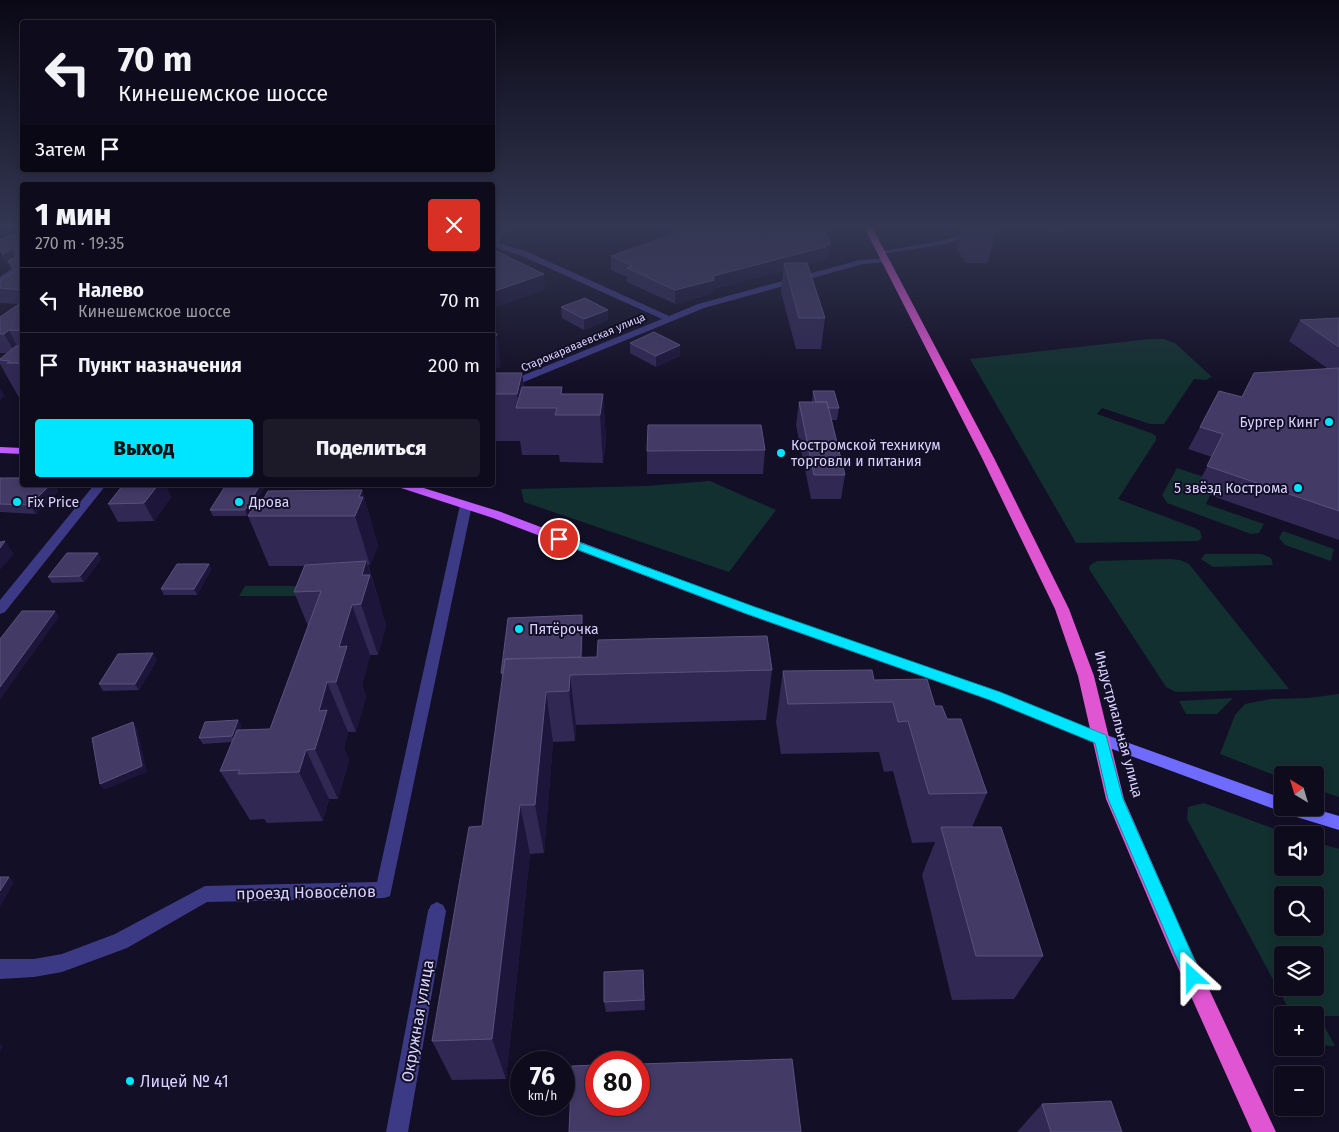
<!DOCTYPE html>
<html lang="ru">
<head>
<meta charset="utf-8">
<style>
	body { margin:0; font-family:"Fira Sans",sans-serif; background:#1c1929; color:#f1f3f6; height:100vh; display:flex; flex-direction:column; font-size:19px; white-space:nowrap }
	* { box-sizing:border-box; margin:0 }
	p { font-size:16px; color:#9b9ba3 }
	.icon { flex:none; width:28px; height:28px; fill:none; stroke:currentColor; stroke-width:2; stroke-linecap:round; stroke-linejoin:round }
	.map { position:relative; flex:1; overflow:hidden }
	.drawer { position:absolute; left:20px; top:182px; width:475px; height:305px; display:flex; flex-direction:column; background:#0e0b1c; border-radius:5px; box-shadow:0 2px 8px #0003,0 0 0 1px #2e2b3b }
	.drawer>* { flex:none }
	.banner { position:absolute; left:20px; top:20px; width:475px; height:152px; border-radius:5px; box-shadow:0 2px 8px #0003,0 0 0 1px #2e2b3b; background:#0e0b1c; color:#f1f3f6; overflow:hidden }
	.needle { width:32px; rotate:322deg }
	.fabs { position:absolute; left:1274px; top:766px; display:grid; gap:10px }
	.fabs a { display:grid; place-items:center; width:50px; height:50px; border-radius:5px; background:#0e0b1c; box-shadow:0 2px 8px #0003,0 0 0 1px #2e2b3b; font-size:25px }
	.speed { position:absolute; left:510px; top:1051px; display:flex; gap:10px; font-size:25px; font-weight:700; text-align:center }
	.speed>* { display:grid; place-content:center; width:65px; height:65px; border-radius:50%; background:#0e0b1c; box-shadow:0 2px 8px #0003,0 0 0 1px #2e2b3b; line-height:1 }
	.speed small { font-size:12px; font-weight:400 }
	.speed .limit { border:8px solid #d22; background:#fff; color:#111 }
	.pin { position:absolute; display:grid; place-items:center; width:42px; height:42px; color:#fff; margin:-21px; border:2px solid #fff; border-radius:50%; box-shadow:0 1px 5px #0007 }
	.me { position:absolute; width:55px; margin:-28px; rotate:336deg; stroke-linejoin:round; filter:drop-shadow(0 0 4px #0008) }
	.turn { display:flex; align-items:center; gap:18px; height:105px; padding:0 15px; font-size:22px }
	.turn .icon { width:65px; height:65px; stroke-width:2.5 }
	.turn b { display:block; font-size:35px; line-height:42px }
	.then { display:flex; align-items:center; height:48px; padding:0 15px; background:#0003; gap:10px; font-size:19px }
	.round { display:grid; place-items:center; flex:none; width:52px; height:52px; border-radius:5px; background:#1c1929 }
	.summary { display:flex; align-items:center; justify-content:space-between; height:85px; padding:0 15px }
	h1 { font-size:30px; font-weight:800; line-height:38px }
	.primary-button { display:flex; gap:10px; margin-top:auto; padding:10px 15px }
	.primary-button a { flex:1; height:58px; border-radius:5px; background:#00e5ff; color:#111; font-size:20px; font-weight:800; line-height:58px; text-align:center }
	.primary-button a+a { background:#1c1929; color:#f1f3f6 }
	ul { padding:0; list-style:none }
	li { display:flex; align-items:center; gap:15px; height:65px; padding:0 15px; border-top:1px solid #2e2b3b }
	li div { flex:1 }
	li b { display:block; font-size:19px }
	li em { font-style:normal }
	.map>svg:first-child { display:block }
	.green { fill:#12302f; fill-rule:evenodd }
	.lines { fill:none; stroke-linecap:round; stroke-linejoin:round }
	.minor { fill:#3d3a85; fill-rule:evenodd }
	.secondary { fill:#6f6bff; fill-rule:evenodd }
	.primary { fill:#c25bff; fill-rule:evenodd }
	.trunk { fill:#e055d1; fill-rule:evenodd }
	.wall { fill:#312854 }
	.shaded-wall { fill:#1d163a }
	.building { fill:#433a66; stroke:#5a527e }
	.route { fill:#00e5ff; stroke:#0095a6 }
	.poi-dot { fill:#00e5ff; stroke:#130f26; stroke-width:2 }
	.labels { text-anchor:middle; stroke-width:4; stroke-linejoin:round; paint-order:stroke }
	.far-street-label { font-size:11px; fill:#d9d4ff; stroke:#130f26 }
	.poi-label { font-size:14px; fill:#d9d4ff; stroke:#130f26; text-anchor:start }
	.street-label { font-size:14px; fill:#d9d4ff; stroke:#130f26 }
	.near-street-label { font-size:16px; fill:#d9d4ff; stroke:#130f26 }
	.near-poi-label { font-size:16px; fill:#d9d4ff; stroke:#130f26; text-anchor:start }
</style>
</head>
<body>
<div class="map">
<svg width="1339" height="1132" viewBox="0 0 1339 1132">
	<rect width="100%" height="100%" fill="#130f26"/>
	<path class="green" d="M1150,339h14l11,4 37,34 -6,3 -12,-1 -30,45h-14l-48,-16 -5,6 54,19 5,3v4l-38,59 77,29 5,3 2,7 -4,3 -122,2 -106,-184z
		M1177,468l39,13 -10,23 58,20 -5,9 -8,1 -84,-31 -5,-8z
		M710,481l66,29 -47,62 -205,-70 -3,-13 124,-3z
		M1283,531l51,18 -3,12 -46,-16 -6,-7z
		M1205,554h57l9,4 2,7 -60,2 -12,-8z
		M1170,559l10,1 9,4 100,125 -113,3 -10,-5 -77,-118 1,-4 7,-4z
		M245,586h83l-5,10h-84z
		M1339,694v103l-24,-8v-14h-33v3l-62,-24 15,-39 10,-11 26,-5 38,-1z
		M1233,698l-16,16h-31l-7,-13z
		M1204,803l87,32h-9v33h33v-26l24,7v167h-20l16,30 -20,-1v-30h-23l-105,-196 1,-12zM1282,895h33v33h-33zM1282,955h33v33h-33z"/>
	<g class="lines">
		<path class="minor" d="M14,225h8v2z
			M501,225h7l-9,18 29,9 141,64 29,-12 162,-44 25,-2 4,2 -4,2 -22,2 -159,44 -212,87v-7l170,-69 -140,-63 -30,-10v-5z
			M997,225h12l-68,20 -60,9 -4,-2 63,-11z
			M19,264h3v5l-22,14v-6z
			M94,485h12l-101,127 -5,2v-14z
			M466,501l6,4 -82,391 -6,2 -177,4 -80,46 -65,24 -28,5 -34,2v-20h34l28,-5 53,-20 90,-48 172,-4 83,-377z
			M437,902l6,3 3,6 -38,221h-22l42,-221 3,-6z"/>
		<path class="secondary" d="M1101,733l181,65v10h30l27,8v14l-49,-15 -194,-72 -3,-4 3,-4z"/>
		<path class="primary" d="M0,447l22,1v6l-22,-1z
			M396,485h18l87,27 255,96 244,84 106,43 3,4 -3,4 -5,2 -5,-2 -106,-43 -244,-86 -253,-96 -95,-31z"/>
		<path class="trunk" d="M863,225h8l123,233 75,151 25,67 30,123 61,139 91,194h-24l-81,-180 -65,-153 -28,-123 -23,-67 -73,-151z"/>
	</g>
	<path class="wall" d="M523,225h18v2h-18z
		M771,225h48l11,19 -2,13 -5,3 -16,4 18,54 -4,31h-25l-15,-57 2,-21 -69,18 -1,4 -38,11 -48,-22v-5l-16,-7v-14l134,-28h27z
		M962,225h35l-9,38h-22l-9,-14z
		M1041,225h43l-26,8z
		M22,235v168l-22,-39v-5l7,-6h-7v-36l20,-13 -20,-1v-22l14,-9 -3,-5 -1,1 -10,-16v-12z
		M561,307l47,3v10l-24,10 -22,-12z
		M1339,318v222l-144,-50 17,-33 -24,-8 12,-22 42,-30 85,-29 -38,-27 11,-21z
		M630,343l50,2v11l-24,11 -26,-14z
		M492,373h30l2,14 39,7h40l3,47 -3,22 -43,-1 -1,-7h-37l-2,-14h-28z
		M813,391l26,17 -2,12h-6l14,55 -4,24h-30l-15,-74 3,-23h13z
		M765,450l-2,24h-116v-23z
		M0,478l22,7h33l3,6 -22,23 -36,-2z
		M123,485h42l6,12 -17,24 -36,1 -10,-18z
		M226,485h36l2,3 -17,28h-34l-3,-6z
		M362,490l16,56 -8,19h-2l14,46v2l4,12 -8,30h-8l-8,30 4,12 -10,35h-8l-4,16 5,12 -11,39h-9l-6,22 -56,2 -3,-4 -14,1 -30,-49 12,-29 -29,2 -4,-6 39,-18 3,6 -1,4 30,-1 38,-103 -14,-34 11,-26h-36l-21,-50z
		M98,553l3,6 -17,23 -32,1 -4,-6z
		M209,564l2,6 -14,25h-33l-3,-6z
		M582,615l1,6 -1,36 190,13 -6,50 -190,5 -1,16 -22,1 -9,111 -14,1 -24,225 -54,1 -20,-39 50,-215 21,-147 -2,-6z
		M157,660l-18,30 -36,1 -4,-7z
		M783,671l91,9 61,26 12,13 40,74 -15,34 71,129 -29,43 -62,1 -30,-125 13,-33 -23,1 -19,-72 -9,1 -5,-20 -98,2 -5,-32z
		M643,970l2,40 -39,2 -2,-10z
		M1042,1104l80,28h-105z"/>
	<path class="shaded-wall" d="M1060,225h24l-26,8z
		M830,244l-2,13 -5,3 -37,10 -2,-7 -1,8 -69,18 -1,4 -38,11v-14l38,-14z
		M11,249l7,13 -10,-1 3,6 -1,1 -7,-14z
		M544,274l2,15 -54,20v-17z
		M608,310v10l-24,10v-11z
		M9,330l10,20 -4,3 -11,-19z
		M497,335l4,32 -9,3v-33z
		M680,345v11l-24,11v-11z
		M522,373l5,35h-9l-1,-14z
		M0,388l5,8 -5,4z
		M603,394l3,47 -3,22 -3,-48z
		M50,485h5l3,6 -22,23 -6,-9z
		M158,485h7l6,12 -17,24 -10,-18z
		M260,485h2l2,3 -17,28 -2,-6z
		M362,490l16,56 -8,19 -15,-49 4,-19z
		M5,541l9,13 -14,16v-22z
		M98,553l3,6 -17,23 -4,-6z
		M366,561l16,50v2l4,12 -8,30 -17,-51 1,-29z
		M209,564l2,6 -14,25 -3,-6z
		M352,605l18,50 -8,30 4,12 -10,35 -20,-50 3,-35z
		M55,611l4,6 -59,83v-13z
		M582,615l1,6 -1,55 -1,-6z
		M153,653l4,7 -18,30 -4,-6z
		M570,675l6,50 -1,16 -6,-50z
		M327,682l21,50 -4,16 5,12 -11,39 -23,-50 4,-38z
		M546,692l7,50 -9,111 -9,-48z
		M238,720l3,6 -5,16 -4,-6z
		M133,722l4,6 10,44 -43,18 -4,-6z
		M306,750l23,49 -6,22 -24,-49z
		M520,805l10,49 -24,225 -14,-40z
		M9,877l5,5 -14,25v-16z
		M0,1044l3,2 -3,6z"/>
	<path class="building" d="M698,225h47v3h31v-3l48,1 6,18 -5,3 -112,29 1,4 -39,10 -48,-22 5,-2 -21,-10z
		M10,235h12v55l-22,-2v-7l15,-10 -7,-10 8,-4v-8h-5l-8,5 -3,-4v-10z
		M492,249l52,25 -52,18z
		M784,263h23l18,55h-26z
		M585,298l23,12 -24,9 -23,-12z
		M22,302v29l-13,-1 -5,4h-4v-17z
		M1339,318v29l-39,-27z
		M492,326l5,9 -5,2z
		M654,332l26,13 -24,11 -26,-13z
		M16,346h6v17h-15l3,-2 -10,-1v-1z
		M1339,368v143l-132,-45 16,-32 -23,-7 19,-36 23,6 12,-24z
		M492,373h30l-5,21h-25z
		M522,387h40l-1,7h42l-3,21h-45l2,-7h-41z
		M813,391h21l5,17h-11l-1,-6h-11z
		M799,402h28l18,73h-31z
		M648,425h113l4,25 -118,1z
		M0,478h22v7h28l-20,20 -30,-1z
		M123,485h35l-14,18 -36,1z
		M226,485h34l-15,25h-35z
		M362,490l-3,7h4l-8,19h-107l11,-18h5l4,-7z
		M5,541l-5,7v-6z
		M67,553h31l-18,23 -32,1z
		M366,561l-4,14h8l-9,29 -9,1 -13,42 8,-1 -11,36h-9l-8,29 8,-1 -12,39 -9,1 -7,22 -61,2 2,-4 -20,1 17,-41 33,-1 51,-138 -27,1 11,-27z
		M177,564h32l-15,25h-33z
		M22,611h33l-55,76v-48z
		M582,615l-1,42 -76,2 -2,14h-2l7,-55z
		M767,636l5,34 -202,5 -1,16 -23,1 -11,113h-15l-28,234 -60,2 37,-214 13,-1 23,-167 92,-2 1,-17z
		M153,653l-18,31h-36l19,-30z
		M872,670l2,10 53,-1 8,27h7l5,13h14l26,74 -58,1 -21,-73 -10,1 -5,-20 -105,2 -5,-33z
		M238,720l-6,16 -33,2 6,-16z
		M133,722l9,44 -42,18 -8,-46z
		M941,827h60l42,129h-67z
		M0,877h9l-9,14z
		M643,970l1,30 -40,2v-30z
		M792,1059l9,73h-232l3,-66 24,-1v40h43v-41z
		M1111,1101l11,31h-71l-9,-28z"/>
	<linearGradient id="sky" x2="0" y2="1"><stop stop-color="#0a0815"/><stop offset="0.59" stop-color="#333752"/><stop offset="1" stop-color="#333752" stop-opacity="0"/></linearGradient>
	<rect width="1339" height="384" fill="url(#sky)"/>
	<path class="route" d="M559,535l196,72 245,85 106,43 17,64 79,178 -3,6 -6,3 -6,-3 -79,-184 -13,-56 -105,-43 -243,-86 -192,-73 -1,-2z"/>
	<g class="poi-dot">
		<circle cx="1329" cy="422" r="5"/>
		<circle cx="781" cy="453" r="5"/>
		<circle cx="1298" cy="488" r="5"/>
		<circle cx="17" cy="502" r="5"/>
		<circle cx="239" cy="502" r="5"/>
		<circle cx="519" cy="629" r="5"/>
		<circle cx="130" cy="1081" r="5"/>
	</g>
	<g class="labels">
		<g class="far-street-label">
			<text transform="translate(583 342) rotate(-23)" y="4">Старокараваевская улица</text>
		</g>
		<g class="poi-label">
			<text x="1319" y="427" text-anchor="end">Бургер Кинг</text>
			<text x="791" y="450">Костромской техникум<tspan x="791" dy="16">торговли и питания</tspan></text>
			<text x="1288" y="493" text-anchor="end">5 звёзд Кострома</text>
			<text x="27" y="507">Fix Price</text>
			<text x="249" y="507">Дрова</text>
			<text x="529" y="634">Пятёрочка</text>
		</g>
		<g class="street-label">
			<text transform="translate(1119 724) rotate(75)" y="5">Индустриальная улица</text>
		</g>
		<g class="near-street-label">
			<text transform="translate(306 892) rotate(-1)" y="6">проезд Новосёлов</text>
			<text transform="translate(417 1021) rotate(-80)" y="6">Окружная улица</text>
		</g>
		<g class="near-poi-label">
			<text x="140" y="1087">Лицей № 41</text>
		</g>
	</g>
</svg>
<div class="fabs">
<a><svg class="needle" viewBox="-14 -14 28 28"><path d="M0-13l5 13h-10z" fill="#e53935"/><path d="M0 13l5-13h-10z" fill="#9b9ba3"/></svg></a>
<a><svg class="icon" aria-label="sound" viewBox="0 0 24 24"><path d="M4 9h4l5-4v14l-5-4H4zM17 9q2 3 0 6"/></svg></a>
<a><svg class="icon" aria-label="search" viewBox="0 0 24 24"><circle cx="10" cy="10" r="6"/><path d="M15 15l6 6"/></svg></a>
<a><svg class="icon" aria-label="layers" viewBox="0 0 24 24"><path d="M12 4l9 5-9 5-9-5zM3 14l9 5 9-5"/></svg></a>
<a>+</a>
<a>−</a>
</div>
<div class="speed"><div>76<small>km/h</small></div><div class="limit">80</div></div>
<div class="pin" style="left:559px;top:539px;background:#d93025"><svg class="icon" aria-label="arrive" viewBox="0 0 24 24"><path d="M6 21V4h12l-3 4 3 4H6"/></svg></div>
<svg class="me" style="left:1193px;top:977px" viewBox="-20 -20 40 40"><path d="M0-17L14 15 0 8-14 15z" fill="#00e5ff" stroke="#fff" stroke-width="4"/></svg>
<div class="banner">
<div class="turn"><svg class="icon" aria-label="left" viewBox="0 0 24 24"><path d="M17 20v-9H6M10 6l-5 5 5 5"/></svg><div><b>70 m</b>Кинешемское шоссе</div></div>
<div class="then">Затем<svg class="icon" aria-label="arrive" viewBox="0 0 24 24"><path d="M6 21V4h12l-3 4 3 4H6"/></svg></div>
</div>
<section class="drawer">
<div class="summary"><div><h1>1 мин</h1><p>270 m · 19:35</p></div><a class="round" style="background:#d93025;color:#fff"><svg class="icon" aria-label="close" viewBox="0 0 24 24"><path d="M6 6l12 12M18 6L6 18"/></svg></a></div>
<ul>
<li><svg class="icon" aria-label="left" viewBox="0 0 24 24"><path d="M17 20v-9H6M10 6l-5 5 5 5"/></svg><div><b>Налево</b><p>Кинешемское шоссе</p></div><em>70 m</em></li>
<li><svg class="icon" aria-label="arrive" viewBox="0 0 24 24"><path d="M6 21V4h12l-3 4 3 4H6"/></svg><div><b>Пункт назначения</b></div><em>200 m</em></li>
</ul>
<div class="primary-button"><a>Выход</a><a>Поделиться</a></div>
</section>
</div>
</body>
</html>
